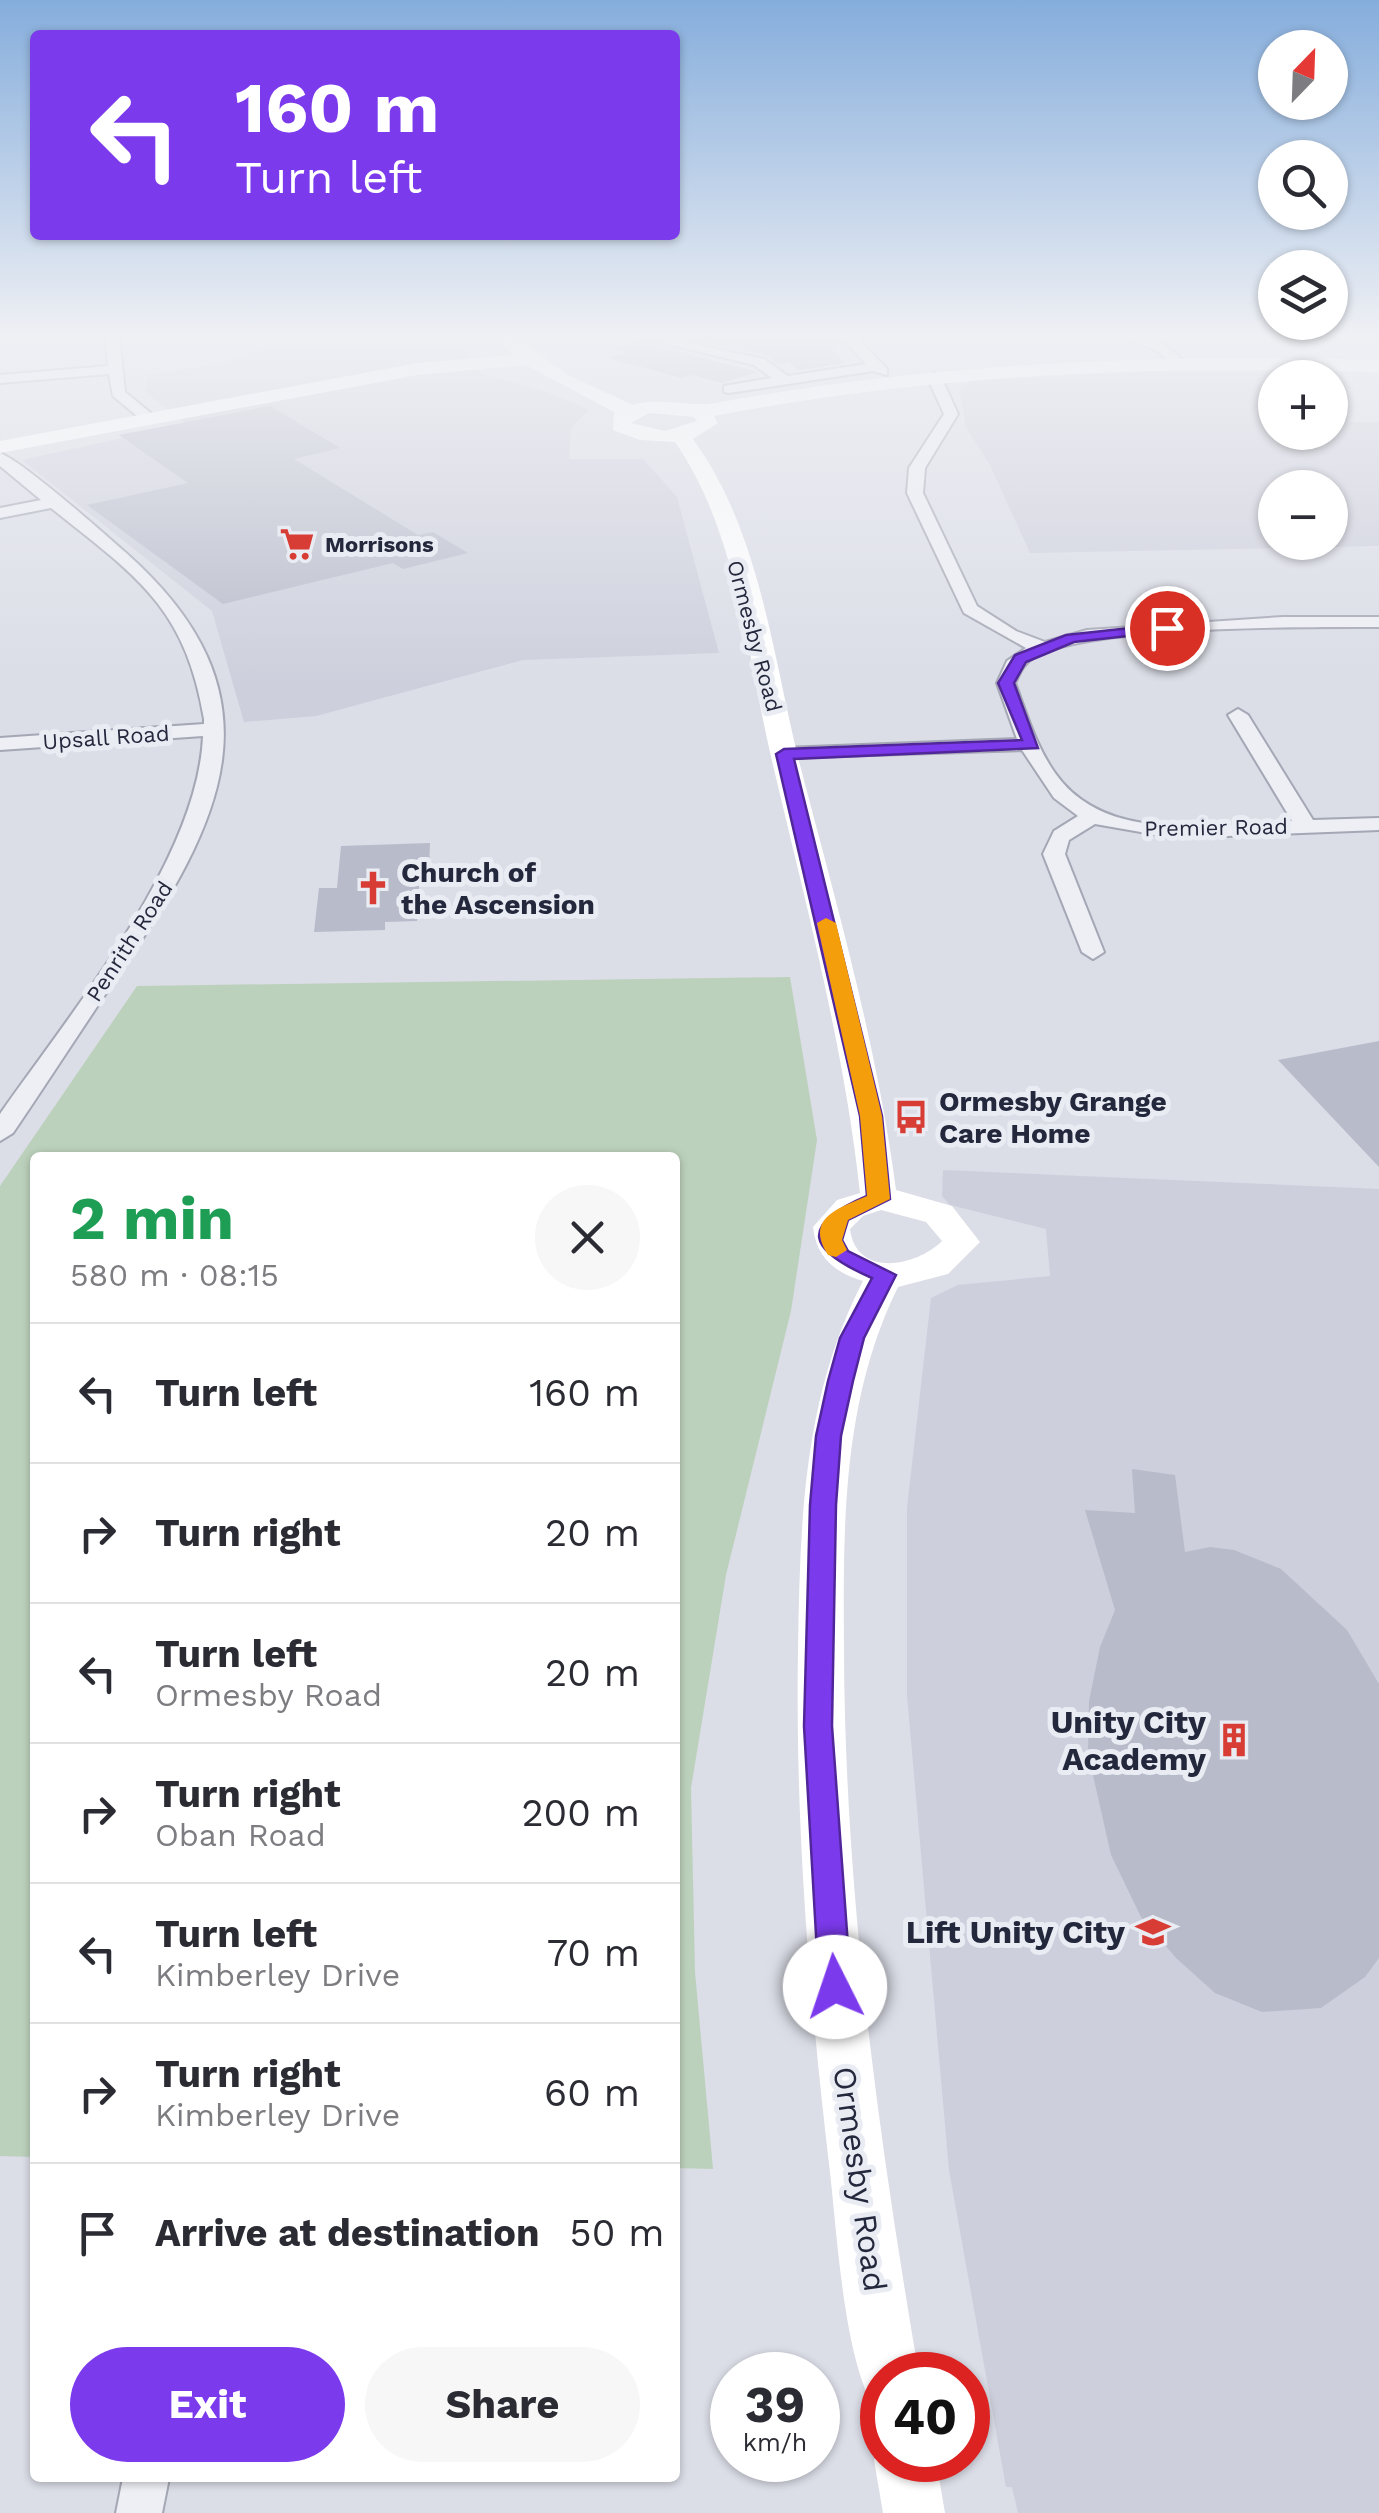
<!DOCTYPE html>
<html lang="en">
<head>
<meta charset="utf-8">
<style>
	body { margin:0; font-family:"Work Sans",sans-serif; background:#f7f7f7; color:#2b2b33; height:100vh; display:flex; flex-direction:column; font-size:38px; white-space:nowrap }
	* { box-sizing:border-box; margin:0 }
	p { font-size:32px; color:#7c7c81 }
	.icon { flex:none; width:55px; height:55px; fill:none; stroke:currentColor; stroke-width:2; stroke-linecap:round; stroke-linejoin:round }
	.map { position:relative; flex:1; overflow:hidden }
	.side { position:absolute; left:30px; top:1152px; width:650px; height:1330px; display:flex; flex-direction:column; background:#fff; border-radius:10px; box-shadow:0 2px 8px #0004 }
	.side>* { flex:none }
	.top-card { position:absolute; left:30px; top:30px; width:650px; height:210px; border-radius:10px; box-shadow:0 2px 8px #0004; background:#7c3aed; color:#fff; overflow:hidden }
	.needle { width:65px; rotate:23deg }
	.fabs { position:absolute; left:1258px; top:30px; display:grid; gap:20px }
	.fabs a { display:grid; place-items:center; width:90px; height:90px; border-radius:50%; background:#fff; box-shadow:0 2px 8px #0004; font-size:50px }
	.speed { position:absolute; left:710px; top:2352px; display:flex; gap:20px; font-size:50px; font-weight:700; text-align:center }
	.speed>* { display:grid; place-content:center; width:130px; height:130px; border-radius:50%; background:#fff; box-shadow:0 2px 8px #0004; line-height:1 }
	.speed small { font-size:25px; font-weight:400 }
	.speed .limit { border:15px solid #d22; background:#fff; color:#111 }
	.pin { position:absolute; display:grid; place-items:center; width:85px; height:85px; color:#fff; margin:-42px; border:5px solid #fff; border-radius:50%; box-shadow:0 2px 10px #0007 }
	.me { position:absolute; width:110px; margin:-55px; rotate:356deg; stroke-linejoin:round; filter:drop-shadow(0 0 8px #0008) }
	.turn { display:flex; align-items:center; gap:35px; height:210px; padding:0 40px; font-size:45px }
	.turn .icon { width:130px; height:130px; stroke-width:2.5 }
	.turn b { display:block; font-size:70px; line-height:85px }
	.round { display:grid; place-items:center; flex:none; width:105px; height:105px; border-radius:52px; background:#f7f7f7 }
	.head { display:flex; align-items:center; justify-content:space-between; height:170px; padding:0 40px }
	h1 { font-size:60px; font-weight:700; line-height:75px; color:#1e9e55 }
	.primary-button { display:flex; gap:20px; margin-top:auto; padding:20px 40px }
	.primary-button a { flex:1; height:115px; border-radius:60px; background:#7c3aed; color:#fff; font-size:40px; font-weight:700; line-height:115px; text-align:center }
	.primary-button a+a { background:#f7f7f7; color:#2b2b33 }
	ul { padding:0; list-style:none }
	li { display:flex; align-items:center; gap:30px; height:140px; padding:0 40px; border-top:2px solid #e1e1e2 }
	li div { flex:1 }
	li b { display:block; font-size:38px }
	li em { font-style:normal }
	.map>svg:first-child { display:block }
	.built { fill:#cdcfdc; fill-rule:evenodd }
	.green { fill:#bcd1bb }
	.building { fill:#b8bbca }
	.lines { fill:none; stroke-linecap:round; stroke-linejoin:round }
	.street-casing { stroke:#a4a7b4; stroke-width:4 }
	.street { fill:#eeeff5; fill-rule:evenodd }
	.secondary { fill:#fff; fill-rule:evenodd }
	.route { fill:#7c3aed; stroke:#51269a; stroke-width:2.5 }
	.slow { fill:#f59e0b }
	.labels { text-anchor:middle; stroke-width:10; stroke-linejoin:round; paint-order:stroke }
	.far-poi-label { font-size:22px; font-weight:bold; fill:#24283d; stroke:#eaecf4; text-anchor:start }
	.far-street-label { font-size:22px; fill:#24283d; stroke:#eaecf4 }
	.poi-label { font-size:28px; font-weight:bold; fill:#24283d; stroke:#eaecf4; text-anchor:start }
	.near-poi-label { font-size:32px; font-weight:bold; fill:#24283d; stroke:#eaecf4; text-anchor:end }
	.near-street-label { font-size:32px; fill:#24283d; stroke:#eaecf4 }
</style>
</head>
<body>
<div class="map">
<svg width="1379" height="2513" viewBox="0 0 1379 2513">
	<rect width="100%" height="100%" fill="#dbdde7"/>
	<path class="built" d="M297,334h165l11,33 8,7 61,16 47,20 -18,18 -2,31h74l34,38 42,156 -196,7 -207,56 -72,6 -32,-111 -190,-151 165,-36 -42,-32 3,-17 76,-12z
		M1148,372h176l3,5 -52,1v54h55v-48l19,38h30v124l-349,7 -41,-90 -23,-35 -7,-41 14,-7zM1275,488h55v54h-55z
		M943,1170l436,19v1324h-361l-6,-26h-6l-57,-317 -42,-475v-187l24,-210 27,-13 92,-9 -4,-47 -96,-24 -8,-9z"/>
	<path class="green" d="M790,977l27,163 -26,171 -65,264 -35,213 4,184 18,197 -38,-1v-1010h-640v999l-35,-1v-970l137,-200z"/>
	<path class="building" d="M659,334l-8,6 3,5 104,27 -36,11 -30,-8 -10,3 -74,-20 18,-6 -11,-3z
		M667,334h167l7,9 -11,4 15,16 -47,7 -10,-8 -9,3 -14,-10z
		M270,406l70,42 -46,11 124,76 15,-3 35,21 -65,16 -10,-6 -170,41 -136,-99 101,-22 -69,-48z
		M430,843l-1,27 -9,1 -3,50 -32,1v8l-71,2 5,-44h18l4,-42z
		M1379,1041v126l-101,-107z
		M1132,1469l43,6 10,77 25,-5 24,3 47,19 66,61 32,54v274l-14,19 -44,31 -59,4 -47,-19 -39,-35 -35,-41 -30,-62 -23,-102 1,-52 11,-54 15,-37 -30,-100 50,3z"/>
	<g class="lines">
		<g class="street-casing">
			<path id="street" d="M105,334h14l6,58 28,23v6h-10l-30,-25 -4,-22 -109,9v-8l108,-9z
				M838,334h15l34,35v6l-14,-4 -144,22 -5,-1v-6l48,-8 -18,-13 -99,-24 7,-4 102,22 24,17 78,-12z
				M1115,334c28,0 52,7 70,29l-12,3 -14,-14z
				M934,373l7,4 17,37 -33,54 -2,25 54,113 39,25 29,11 42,-12 196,-13h96v10c-71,0 -292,-2 -346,31 -10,6 -13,15 -18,25 12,32 21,63 40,90 51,73 160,51 237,48l-64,-106 10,-6 10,6 65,105 66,-2v12l-204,8 -80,-14 -26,16 -4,14 39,98 -11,7 -11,-7 -39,-98 11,-23 24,-15 -24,-18 -32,-48 -245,8v-8l7,-2 233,-9 -20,-56 10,-22 19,-13 -62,-35 -57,-120 2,-25 35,-54 -17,-37z
				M0,453c25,10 101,78 125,99 163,144 98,269 -6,422 -36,53 -70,106 -106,159l-13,8v-27c71,-102 198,-254 203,-378l-203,14v-12l204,-14v-5c-19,-113 -68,-143 -153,-211l-51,10v-10l41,-8 -41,-34z
				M123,2478h46l-7,35h-46z"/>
		</g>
		<use href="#street" class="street"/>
		<path class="secondary" d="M492,334h20l56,41 65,30c27,-9 56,3 83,-2 220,-41 440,-49 663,-43v12c-224,-7 -445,2 -665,44l4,7 -25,16c67,92 79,214 106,322 37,142 78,283 97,429l56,16 28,36 -32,32 -50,13c-56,113 -55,239 -54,364 1,243 34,484 75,724h-37v26l-14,-5c-26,-60 -31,-165 -39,-232 -20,-171 -34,-342 -31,-514 2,-128 5,-253 65,-369 -28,-8 -47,-24 -50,-54l24,-27 23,-7c-16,-147 -54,-288 -88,-432 -25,-105 -34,-228 -97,-319l-35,-2 -27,-10 1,-18 -88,-47 -109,10 -417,78v-12l417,-78 96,-8zM649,413l45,4 3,4 -32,10 -34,-8zM881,1210l45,12 16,19c-26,26 -86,37 -92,-12l13,-13z
			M882,2440v20h54l9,53h-62l-9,-53z"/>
	</g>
	<linearGradient id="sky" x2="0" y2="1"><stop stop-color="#85addc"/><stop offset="0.49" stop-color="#eff0f4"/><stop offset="1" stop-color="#eff0f4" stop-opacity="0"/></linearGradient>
	<rect width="1379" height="686" fill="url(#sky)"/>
	<path class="route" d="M1167,624l6,1v6l-99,11 -48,20 -12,21 24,65 -244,11 88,357 8,83 -42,21 -6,20 6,11 48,24 -32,63 -11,43 -12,55 -5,69 -4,221 19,261 -5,9 -11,4 -11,-4 -5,-9 -15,-261 6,-221 6,-69 12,-55 12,-43 32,-60c-64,-28 -75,-52 -5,-82l-7,-80 -84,-362 8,-5 238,-9 -24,-57 17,-28 51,-20z"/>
	<path class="slow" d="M826,918l10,5 46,193 8,83 -42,21 -6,20 5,10 -11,7 -8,-2c-24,-37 11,-47 39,-59l-7,-80 -43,-193z"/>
	<defs>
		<g id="supermarket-bare" transform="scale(2.7)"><path d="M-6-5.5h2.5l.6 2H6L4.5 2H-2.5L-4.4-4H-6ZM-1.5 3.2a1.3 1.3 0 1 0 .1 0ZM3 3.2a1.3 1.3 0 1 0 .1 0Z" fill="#d73d34" stroke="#eaecf4" stroke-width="2.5" paint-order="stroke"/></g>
		<g id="church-bare" transform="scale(2.7)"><path d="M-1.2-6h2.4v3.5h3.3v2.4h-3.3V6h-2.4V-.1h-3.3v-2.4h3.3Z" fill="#d73d34" stroke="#eaecf4" stroke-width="2.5" paint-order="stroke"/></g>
		<g id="bus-bare" transform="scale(2.7)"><path d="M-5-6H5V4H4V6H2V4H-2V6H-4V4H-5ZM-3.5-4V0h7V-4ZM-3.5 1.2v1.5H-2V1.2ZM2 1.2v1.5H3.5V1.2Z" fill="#d73d34" stroke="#eaecf4" stroke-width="2.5" paint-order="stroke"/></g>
		<g id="building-bare" transform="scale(2.7)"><path d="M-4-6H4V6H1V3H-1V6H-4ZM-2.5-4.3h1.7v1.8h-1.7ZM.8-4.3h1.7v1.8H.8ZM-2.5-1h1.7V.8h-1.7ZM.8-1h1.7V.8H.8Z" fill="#d73d34" stroke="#eaecf4" stroke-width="2.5" paint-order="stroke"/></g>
		<g id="school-bare" transform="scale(2.7)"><path d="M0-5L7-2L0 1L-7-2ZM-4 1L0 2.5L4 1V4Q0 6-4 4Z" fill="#d73d34" stroke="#eaecf4" stroke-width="2.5" paint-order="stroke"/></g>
	</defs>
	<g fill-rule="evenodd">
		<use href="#supermarket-bare" x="297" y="544"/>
		<use href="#church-bare" x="373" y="888"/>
		<use href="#bus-bare" x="911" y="1117"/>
		<use href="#building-bare" x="1234" y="1740"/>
		<use href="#school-bare" x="1153" y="1932"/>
	</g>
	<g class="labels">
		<g class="far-poi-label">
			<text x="325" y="552">Morrisons</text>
		</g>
		<g class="far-street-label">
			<text transform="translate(755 636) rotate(75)" y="8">Ormesby Road</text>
			<text transform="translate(106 737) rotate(-4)" y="8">Upsall Road</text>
			<text transform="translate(1216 827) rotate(-1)" y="8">Premier Road</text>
			<text transform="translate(129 941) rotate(-57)" y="8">Penrith Road</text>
		</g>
		<g class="poi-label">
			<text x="401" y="882">Church of<tspan x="401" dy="32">the Ascension</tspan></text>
			<text x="939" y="1111">Ormesby Grange<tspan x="939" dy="32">Care Home</tspan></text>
		</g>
		<g class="near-poi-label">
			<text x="1206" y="1733">Unity City<tspan x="1206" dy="37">Academy</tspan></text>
			<text x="1125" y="1943">Lift Unity City</text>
		</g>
		<g class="near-street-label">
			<text transform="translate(860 2179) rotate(82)" y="11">Ormesby Road</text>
		</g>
	</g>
</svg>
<div class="fabs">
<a><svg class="needle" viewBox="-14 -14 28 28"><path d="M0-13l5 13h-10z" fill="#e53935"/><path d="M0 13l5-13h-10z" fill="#7c7c81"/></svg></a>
<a><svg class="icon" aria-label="search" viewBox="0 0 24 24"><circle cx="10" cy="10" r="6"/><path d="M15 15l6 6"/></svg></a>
<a><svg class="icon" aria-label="layers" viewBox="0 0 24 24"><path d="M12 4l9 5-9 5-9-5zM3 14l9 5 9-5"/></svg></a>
<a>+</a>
<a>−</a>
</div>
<div class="speed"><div>39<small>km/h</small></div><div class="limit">40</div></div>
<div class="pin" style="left:1167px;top:628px;background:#d93025"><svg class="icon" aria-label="arrive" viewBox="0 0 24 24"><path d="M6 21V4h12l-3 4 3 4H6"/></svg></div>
<svg class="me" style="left:835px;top:1987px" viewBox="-20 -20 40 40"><circle r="19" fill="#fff"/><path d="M0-13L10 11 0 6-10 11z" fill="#7c3aed"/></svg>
<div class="top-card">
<div class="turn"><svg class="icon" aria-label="left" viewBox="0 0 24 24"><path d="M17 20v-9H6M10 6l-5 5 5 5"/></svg><div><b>160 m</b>Turn left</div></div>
</div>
<section class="side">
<div class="head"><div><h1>2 min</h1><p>580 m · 08:15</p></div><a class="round"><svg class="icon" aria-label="close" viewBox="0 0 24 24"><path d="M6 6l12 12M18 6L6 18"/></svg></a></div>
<ul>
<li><svg class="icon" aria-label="left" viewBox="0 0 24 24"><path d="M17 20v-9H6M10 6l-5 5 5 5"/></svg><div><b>Turn left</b></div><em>160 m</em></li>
<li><svg class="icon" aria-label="right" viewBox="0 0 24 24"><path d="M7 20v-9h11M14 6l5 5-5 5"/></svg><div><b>Turn right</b></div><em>20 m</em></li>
<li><svg class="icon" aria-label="left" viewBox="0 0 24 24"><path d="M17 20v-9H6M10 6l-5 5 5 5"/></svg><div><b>Turn left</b><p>Ormesby Road</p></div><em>20 m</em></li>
<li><svg class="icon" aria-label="right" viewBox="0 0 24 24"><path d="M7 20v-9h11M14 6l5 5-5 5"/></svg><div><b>Turn right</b><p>Oban Road</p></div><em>200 m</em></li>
<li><svg class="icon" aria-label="left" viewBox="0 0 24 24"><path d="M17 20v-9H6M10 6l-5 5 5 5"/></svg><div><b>Turn left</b><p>Kimberley Drive</p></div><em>70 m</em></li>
<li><svg class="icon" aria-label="right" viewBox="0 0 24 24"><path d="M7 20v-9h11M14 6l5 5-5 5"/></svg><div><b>Turn right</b><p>Kimberley Drive</p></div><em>60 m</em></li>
<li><svg class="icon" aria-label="arrive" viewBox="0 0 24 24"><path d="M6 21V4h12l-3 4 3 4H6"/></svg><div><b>Arrive at destination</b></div><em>50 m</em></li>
</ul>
<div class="primary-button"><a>Exit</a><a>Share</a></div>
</section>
</div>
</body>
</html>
